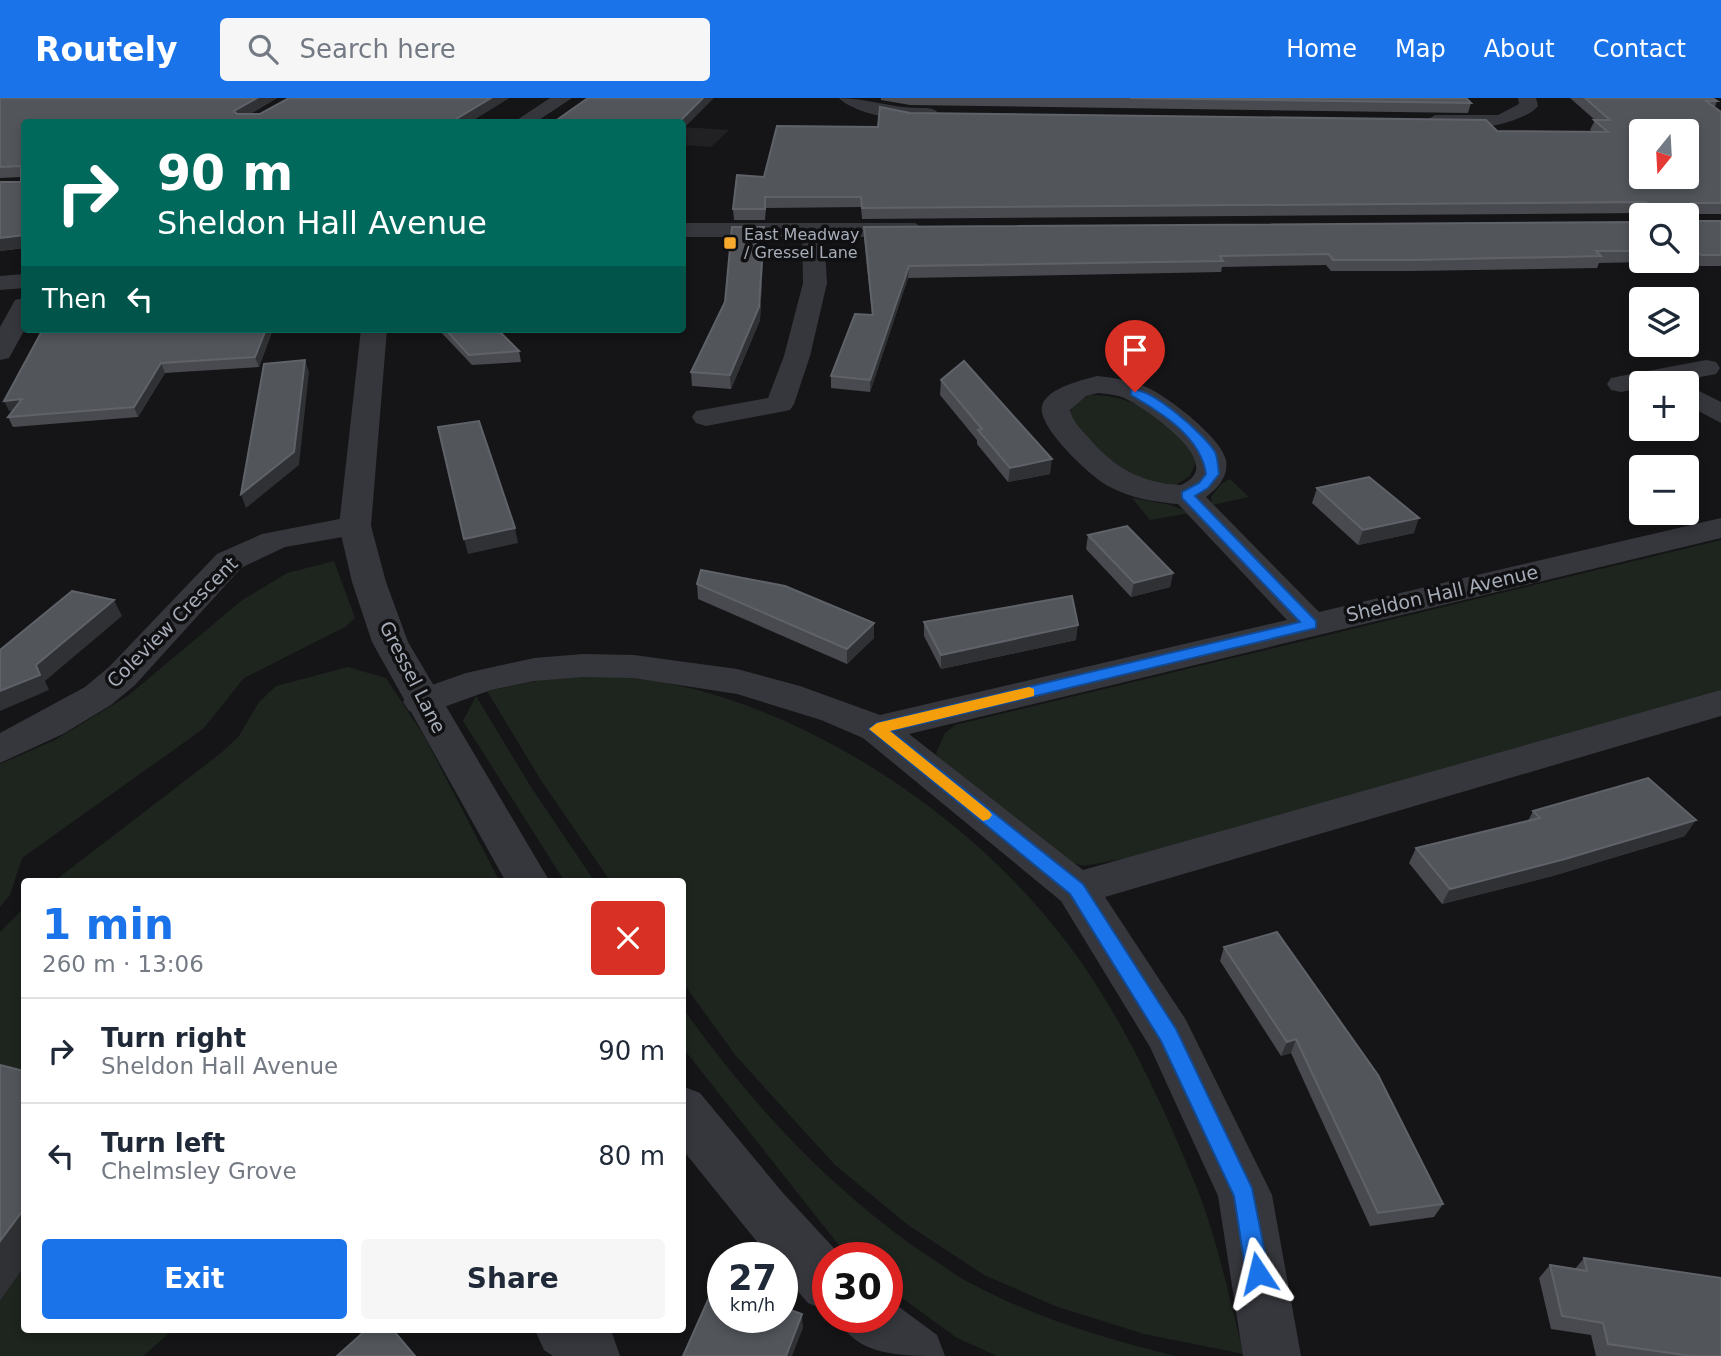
<!DOCTYPE html>
<html lang="en">
<head>
<meta charset="utf-8">
<style>
	body { margin:0; font-family:"DejaVu Sans",sans-serif; background:#f6f6f7; color:#1f2937; height:100vh; display:flex; flex-direction:column; font-size:26px; white-space:nowrap }
	* { box-sizing:border-box; margin:0 }
	p { font-size:23px; color:#747a83 }
	.icon { flex:none; width:38px; height:38px; fill:none; stroke:currentColor; stroke-width:2; stroke-linecap:round; stroke-linejoin:round }
	.map { position:relative; flex:1; overflow:hidden }
	.sheet { position:absolute; left:21px; top:780px; width:665px; height:455px; display:flex; flex-direction:column; background:#fff; border-radius:7px; box-shadow:0 4px 10px #0003 }
	.sheet>* { flex:none }
	.top-card { position:absolute; left:21px; top:21px; width:665px; height:214px; border-radius:7px; box-shadow:0 4px 10px #0003; background:#00695c; color:#fff; overflow:hidden }
	.needle { width:46px; rotate:198deg }
	.fabs { position:absolute; left:1629px; top:21px; display:grid; gap:14px }
	.fabs a { display:grid; place-items:center; width:70px; height:70px; border-radius:7px; background:#fff; box-shadow:0 4px 10px #0003; font-size:35px }
	.speed { position:absolute; left:707px; top:1144px; display:flex; gap:14px; font-size:35px; font-weight:700; text-align:center }
	.speed>* { display:grid; place-content:center; width:91px; height:91px; border-radius:50%; background:#fff; box-shadow:0 4px 10px #0003; line-height:1 }
	.speed small { font-size:18px; font-weight:400 }
	.speed .limit { border:10px solid #d22; background:#fff; color:#111 }
	.pin { position:absolute; display:grid; place-items:center; width:60px; height:60px; color:#fff; margin:-72px -30px; border-radius:50% 50% 50% 0; rotate:-45deg; box-shadow:0 0 7px #0007 }
	.pin .icon { rotate:45deg }
	.me { position:absolute; width:77px; margin:-38px; rotate:350deg; stroke-linejoin:round; filter:drop-shadow(0 0 5px #0008) }
	.turn { display:flex; align-items:center; gap:24px; height:147px; padding:0 21px; font-size:32px }
	.turn .icon { width:91px; height:91px; stroke-width:2.5 }
	.turn b { display:block; font-size:49px; line-height:60px }
	.then { display:flex; align-items:center; height:66px; padding:0 21px; background:#0003; gap:14px; font-size:26px }
	.round { display:grid; place-items:center; flex:none; width:74px; height:74px; border-radius:7px; background:#f6f6f7 }
	.head { display:flex; align-items:center; justify-content:space-between; height:119px; padding:0 21px }
	h1 { font-size:42px; font-weight:600; line-height:52px; color:#1a73e8 }
	.action { display:flex; gap:14px; margin-top:auto; padding:14px 21px }
	.action a { flex:1; height:80px; border-radius:7px; background:#1a73e8; color:#fff; font-size:28px; font-weight:600; line-height:80px; text-align:center }
	.action a+a { background:#f6f6f7; color:#1f2937 }
	ul { padding:0; list-style:none }
	li { display:flex; align-items:center; gap:21px; height:105px; padding:0 21px; border-top:2px solid #e0e1e3 }
	li div { flex:1 }
	li b { display:block; font-size:26px }
	li em { font-style:normal }
	header { display:flex; align-items:center; gap:42px; box-sizing:border-box; height:98px; padding:0 35px; background:#1a73e8; color:#fff }
	header strong { font-size:33px }
	nav { display:flex; gap:38px; margin-inline-start:auto; font-size:24px }
	.search { width:490px; height:63px; background:#f6f6f7; display:flex; align-items:center; gap:18px; box-sizing:border-box; padding:0 24px; border-radius:7px; color:#747a83; font-size:26px }
	.map>svg:first-child { display:block }
	.built { fill:#212124 }
	.green { fill:#1d251e }
	.lines { fill:none; stroke-linecap:round; stroke-linejoin:round }
	.minor { fill:#36373c; fill-rule:evenodd }
	.tertiary { fill:#36373c; fill-rule:evenodd }
	.wall { fill:#484a4f }
	.shaded-wall { fill:#2f3134 }
	.building { fill:#52555a; stroke:#5f6369; stroke-width:2; fill-rule:evenodd }
	.route { fill:#1a73e8; stroke:#114b97; stroke-width:2 }
	.slow { fill:#f59e0b }
	.poi-dot { fill:#f8aa2c; stroke:#101012; stroke-width:2.5 }
	.labels { text-anchor:middle; stroke-width:7; stroke-linejoin:round; paint-order:stroke }
	.far-poi-label { font-size:16px; fill:#a6adb8; stroke:#101012; text-anchor:start }
	.street-label { font-size:19px; fill:#a6adb8; stroke:#101012 }
</style>
</head>
<body>
<header>
<strong>Routely</strong>
<div class="search"><svg class="icon" aria-label="search" viewBox="0 0 24 24"><circle cx="10" cy="10" r="6"/><path d="M15 15l6 6"/></svg>Search here</div>
<nav><a>Home</a><a>Map</a><a>About</a><a>Contact</a></nav>
</header>
<div class="map">
<svg width="1721" height="1258" viewBox="0 0 1721 1258">
	<rect width="100%" height="100%" fill="#151517"/>
	<path class="built" d="M682,29l47,3 -18,17 -28,-2z"/>
	<path class="green" d="M1090,297c45,-1 87,27 106,67l-6,14 -16,10 -29,-6 -39,-17 -36,-46 3,-14z
		M1230,381l19,18 -37,8 -1,-8 10,-13z
		M1132,400l39,7 19,8 -40,7z
		M1721,442v155l-583,161 -54,10 -20,-5 -125,-102 -3,-6 9,-20 10,-8z
		M334,463l21,57 -10,9 -101,51 -41,51 -181,129 -12,37 -10,12v-143l55,-24 74,-45 112,-94 46,-28z
		M348,569l38,11 38,58 76,146h-447l168,-129 18,-17 20,-34 17,-16z
		M561,578c19,0 39,-1 58,0 164,14 343,131 442,259 58,74 100,165 135,251 22,54 33,113 48,168l-100,-20 -89,-28 -71,-31 -76,-50 -73,-60 -99,-109 -53,-73 -1,-101h-71l-69,-100 -55,-91z
		M476,598l55,91 64,95h-30l-102,-161z
		M24,810v185l-24,-7v-154z
		M682,909c68,96 151,186 249,251 15,9 29,21 45,28 63,33 131,53 199,70h-178l-40,-18 -70,-51v-29h-38l-166,-210z
		M24,1169v63h149l-30,26h-143v-55z"/>
	<g class="lines">
		<path class="minor" d="M839,0c27,0 52,10 80,10 8,0 15,-1 20,6 -13,16 -87,0 -100,-16z
			M1518,0h18l2,8c-15,20 -98,33 -113,15l10,-6h63l21,-11z
			M813,126l11,7 3,52 -17,73 -16,48 -4,6 -10,2 -74,14 -10,-3 -4,-6 4,-6 72,-13 16,-42 19,-73 -1,-52z
			M24,200l1,31 -16,29 -9,2v-33l15,-27z
			M1706,262l10,2 4,6 -4,6 -48,9h-26v5l-21,4 -10,-2 -4,-6 4,-6 10,-2z
			M1097,278c18,2 33,4 49,11 21,9 75,50 80,73 3,16 -8,28 -20,37l113,115 402,-94v20l-812,196 174,136 638,-180v26l-616,181 81,123 86,175 29,161h-58l-25,-160 -68,-149 -89,-146 -198,-163 -42,-18 -84,-26 -103,-16 -51,-1 -49,4 -43,9 -69,25 -13,-4 -6,-9 6,-9 57,-20 68,-15 49,-4 51,1 103,14 63,17 80,29 407,-95 -109,-116c-23,-2 -48,-6 -68,-17 -18,-9 -73,-60 -68,-81 4,-18 41,-26 55,-30zM1098,295c12,1 22,2 32,8 17,9 79,52 64,74 -2,4 -9,8 -13,10 -40,-2 -67,-17 -93,-48 -8,-9 -15,-15 -18,-27l16,-14z
			M1687,287l34,17v21l-34,-18z
			M355,418l11,3 5,7 -5,7 -81,14 -44,21 -106,117 -24,20 -48,29 -63,29v-30l85,-46 24,-20 108,-113 45,-20z
			M535,1232h76l9,26h-67l-9,-6z"/>
		<path class="tertiary" d="M550,0h22l-36,24h-22z
			M682,125h233l11,7 -11,7h-233z
			M24,176v14l-24,2v-14z
			M361,231h26l-16,197 15,56 22,60 142,240h-44l-134,-240 -20,-60 -13,-56z
			M682,988l18,7 83,100 60,65h-15v53l-20,-8 -26,-30v-15h-12l-88,-109z
			M887,1200l50,37 8,21c-47,0 -88,0 -108,-38h50z"/>
	</g>
	<path class="wall" d="M0,0h277l-27,16 259,-16 -39,24h-446v126l-24,3v-69h21v-5l-21,1z
		M881,0h585l5,5 -3,10 -558,-8 -29,-5z
		M1570,0h142l5,3 -2,6 6,5v102h-31v7h31v45h-25l-6,-5 -91,2 -2,5 -187,3h-79l-5,-6 -104,2 -1,5 -313,6 -38,114 -39,-4v-12l41,-61 -8,-77v-11l778,-5v39h45v-46h-43l-2,-2 -780,6 -1,-12 -95,1 -1,12h-31l-1,-11 31,-32 146,-64 587,18 96,1 -3,-2 5,-10z
		M764,141l-4,81 -29,69 -39,-3 -1,-14z
		M43,231h230l-14,38 -94,6 -27,44 -125,10 -5,-10 6,-7 -5,1z
		M438,231h59l22,22 2,11 -49,3z
		M941,282l109,94 -42,8 -31,-38v-4l-37,-45z
		M1317,390l97,45 -56,12 -46,-42z
		M1088,437l85,38 -3,14 -39,10 -45,-48z
		M697,486l177,39v15l-27,26 -149,-65z
		M924,524l152,18 -135,29 -17,-33z
		M1533,713l152,25 -129,39 -114,29 -33,-41 7,-15 112,-27z
		M1224,849l219,257 -9,13 -64,9 -79,-173 -10,3 -61,-95z
		M1584,1160l137,98h-125l-5,-21 -40,-6 -12,-51 11,-13 25,4z"/>
	<path class="shaded-wall" d="M257,0h20l-40,24 -3,-11z
		M491,0h18l-39,24h-19z
		M703,0h11l-32,32v-8h-3z
		M764,129v12l-4,81 -29,69 -1,-14z
		M24,137v13l-24,3v-13z
		M909,168l-1,12 -38,114v-12z
		M266,231h7l-14,38 -4,-10z
		M305,262l4,12 -10,93 -53,43 -5,-14z
		M161,265l4,10 -27,44 -4,-10z
		M22,301l5,10 -18,2 -5,-10z
		M1052,361l-2,15 -42,8 2,-14z
		M1419,420l-5,15 -56,12 5,-15z
		M515,430l3,15 -50,11 -4,-15z
		M1173,475l-3,14 -39,10 3,-14z
		M114,502l8,16 -77,65 4,9 -49,21v-20l36,-26z
		M874,525v15l-27,26v-15z
		M1078,527l-2,15 -135,29v-14z
		M1696,722l-11,16 -129,39 -114,29 8,-15z
		M1296,941l-5,14 -10,3 6,-14z
		M24,1111v58l-24,34v-60z
		M802,1216l1,14 -11,28h-6z"/>
	<path class="building" d="M0,0h257l-23,13 3,3h23l29,-16h202l-40,24h-427v113l-24,3v-56h21v-16l-21,1z
		M588,0h115l-24,24h-125z
		M1130,0h336l5,5z
		M1585,0h127l5,3h-11l15,11v91h-31v18h31v34h-20l-6,-5h-8v-35h-39l1,-10 -3,-3 -784,6 -1,-11h-96v12h-32l4,-34 27,2 13,-51 101,1 2,-20 30,6 576,7 11,11 111,1 -14,-12h16zM1642,33h45v46h-45z
		M1642,124v29h-46l5,5 -188,4h-80l-4,-6 -109,2 3,5 -314,5 -39,114 -39,-4 24,-62 18,1 -9,-88z
		M732,129h32l-5,80 -29,68 -39,-3 34,-70z
		M43,231h223l-11,28 -94,6 -27,44 -126,10 14,-18 -18,2z
		M445,231h52l22,22 -50,4z
		M305,262l-11,92 -53,42 23,-130z
		M964,263l88,98 -42,9 -32,-38 4,-1 -41,-49z
		M479,323l36,107 -51,11 -26,-112z
		M1369,379l50,41 -56,12 -46,-42z
		M1127,428l46,47 -39,10 -46,-48z
		M701,472l84,16 89,37 -27,26 -150,-65z
		M72,493l42,9 -78,65 4,10 -40,16v-41z
		M1072,498l6,29 -137,30 -17,-33z
		M1648,680l48,42 -131,39 -115,30 -34,-41 124,-30 -7,-7z
		M1277,834l101,143 65,129 -65,9 -82,-174 -9,3 -63,-95z
		M0,967l24,6v138l-24,32z
		M1584,1160l137,20v78h-30l-83,-12 -5,-21 -41,-7 -12,-51 37,6z
		M716,1184l7,3v33h59v-11l20,7 -16,42h-103z
		M366,1232h27l22,26h-78z"/>
	<path class="route" d="M1131,292c20,-3 74,45 84,62 3,6 3,16 4,22l-11,14 -13,8 121,125v7l-425,103 192,153 93,145 76,159 17,85 -3,8 -8,3 -8,-3 -4,-8 -12,-77 -73,-155 -91,-147 -201,-165 8,-6 423,-101 -118,-124v-6l17,-9 7,-9c-5,-37 -44,-61 -75,-79z"/>
	<path class="slow" d="M1029,589l5,2v7l-144,35 99,80 3,4 -3,4 -6,2 -114,-92 8,-6z"/>
	<rect class="poi-dot" x="723" y="138" width="14" height="14" rx="3.5"/>
	<g class="labels">
		<g class="far-poi-label">
			<text x="744" y="142">East Meadway<tspan x="744" dy="18">/ Gressel Lane</tspan></text>
		</g>
		<g class="street-label">
			<text transform="translate(1442 495) rotate(-13)" y="7">Sheldon Hall Avenue</text>
			<text transform="translate(172 524) rotate(-45)" y="7">Coleview Crescent</text>
			<text transform="translate(413 579) rotate(63)" y="7">Gressel Lane</text>
		</g>
	</g>
</svg>
<div class="fabs">
<a><svg class="needle" viewBox="-14 -14 28 28"><path d="M0-13l5 13h-10z" fill="#e53935"/><path d="M0 13l5-13h-10z" fill="#747a83"/></svg></a>
<a><svg class="icon" aria-label="search" viewBox="0 0 24 24"><circle cx="10" cy="10" r="6"/><path d="M15 15l6 6"/></svg></a>
<a><svg class="icon" aria-label="layers" viewBox="0 0 24 24"><path d="M12 4l9 5-9 5-9-5zM3 14l9 5 9-5"/></svg></a>
<a>+</a>
<a>−</a>
</div>
<div class="speed"><div>27<small>km/h</small></div><div class="limit">30</div></div>
<div class="pin" style="left:1135px;top:294px;background:#d93025"><svg class="icon" aria-label="arrive" viewBox="0 0 24 24"><path d="M6 21V4h12l-3 4 3 4H6"/></svg></div>
<svg class="me" style="left:1258px;top:1175px" viewBox="-20 -20 40 40"><path d="M0-17L14 15 0 8-14 15z" fill="#1a73e8" stroke="#fff" stroke-width="4"/></svg>
<div class="top-card">
<div class="turn"><svg class="icon" aria-label="right" viewBox="0 0 24 24"><path d="M7 20v-9h11M14 6l5 5-5 5"/></svg><div><b>90 m</b>Sheldon Hall Avenue</div></div>
<div class="then">Then<svg class="icon" aria-label="left" viewBox="0 0 24 24"><path d="M17 20v-9H6M10 6l-5 5 5 5"/></svg></div>
</div>
<section class="sheet">
<div class="head"><div><h1>1 min</h1><p>260 m · 13:06</p></div><a class="round" style="background:#d93025;color:#fff"><svg class="icon" aria-label="close" viewBox="0 0 24 24"><path d="M6 6l12 12M18 6L6 18"/></svg></a></div>
<ul>
<li><svg class="icon" aria-label="right" viewBox="0 0 24 24"><path d="M7 20v-9h11M14 6l5 5-5 5"/></svg><div><b>Turn right</b><p>Sheldon Hall Avenue</p></div><em>90 m</em></li>
<li><svg class="icon" aria-label="left" viewBox="0 0 24 24"><path d="M17 20v-9H6M10 6l-5 5 5 5"/></svg><div><b>Turn left</b><p>Chelmsley Grove</p></div><em>80 m</em></li>
</ul>
<div class="action"><a>Exit</a><a>Share</a></div>
</section>
</div>
</body>
</html>
